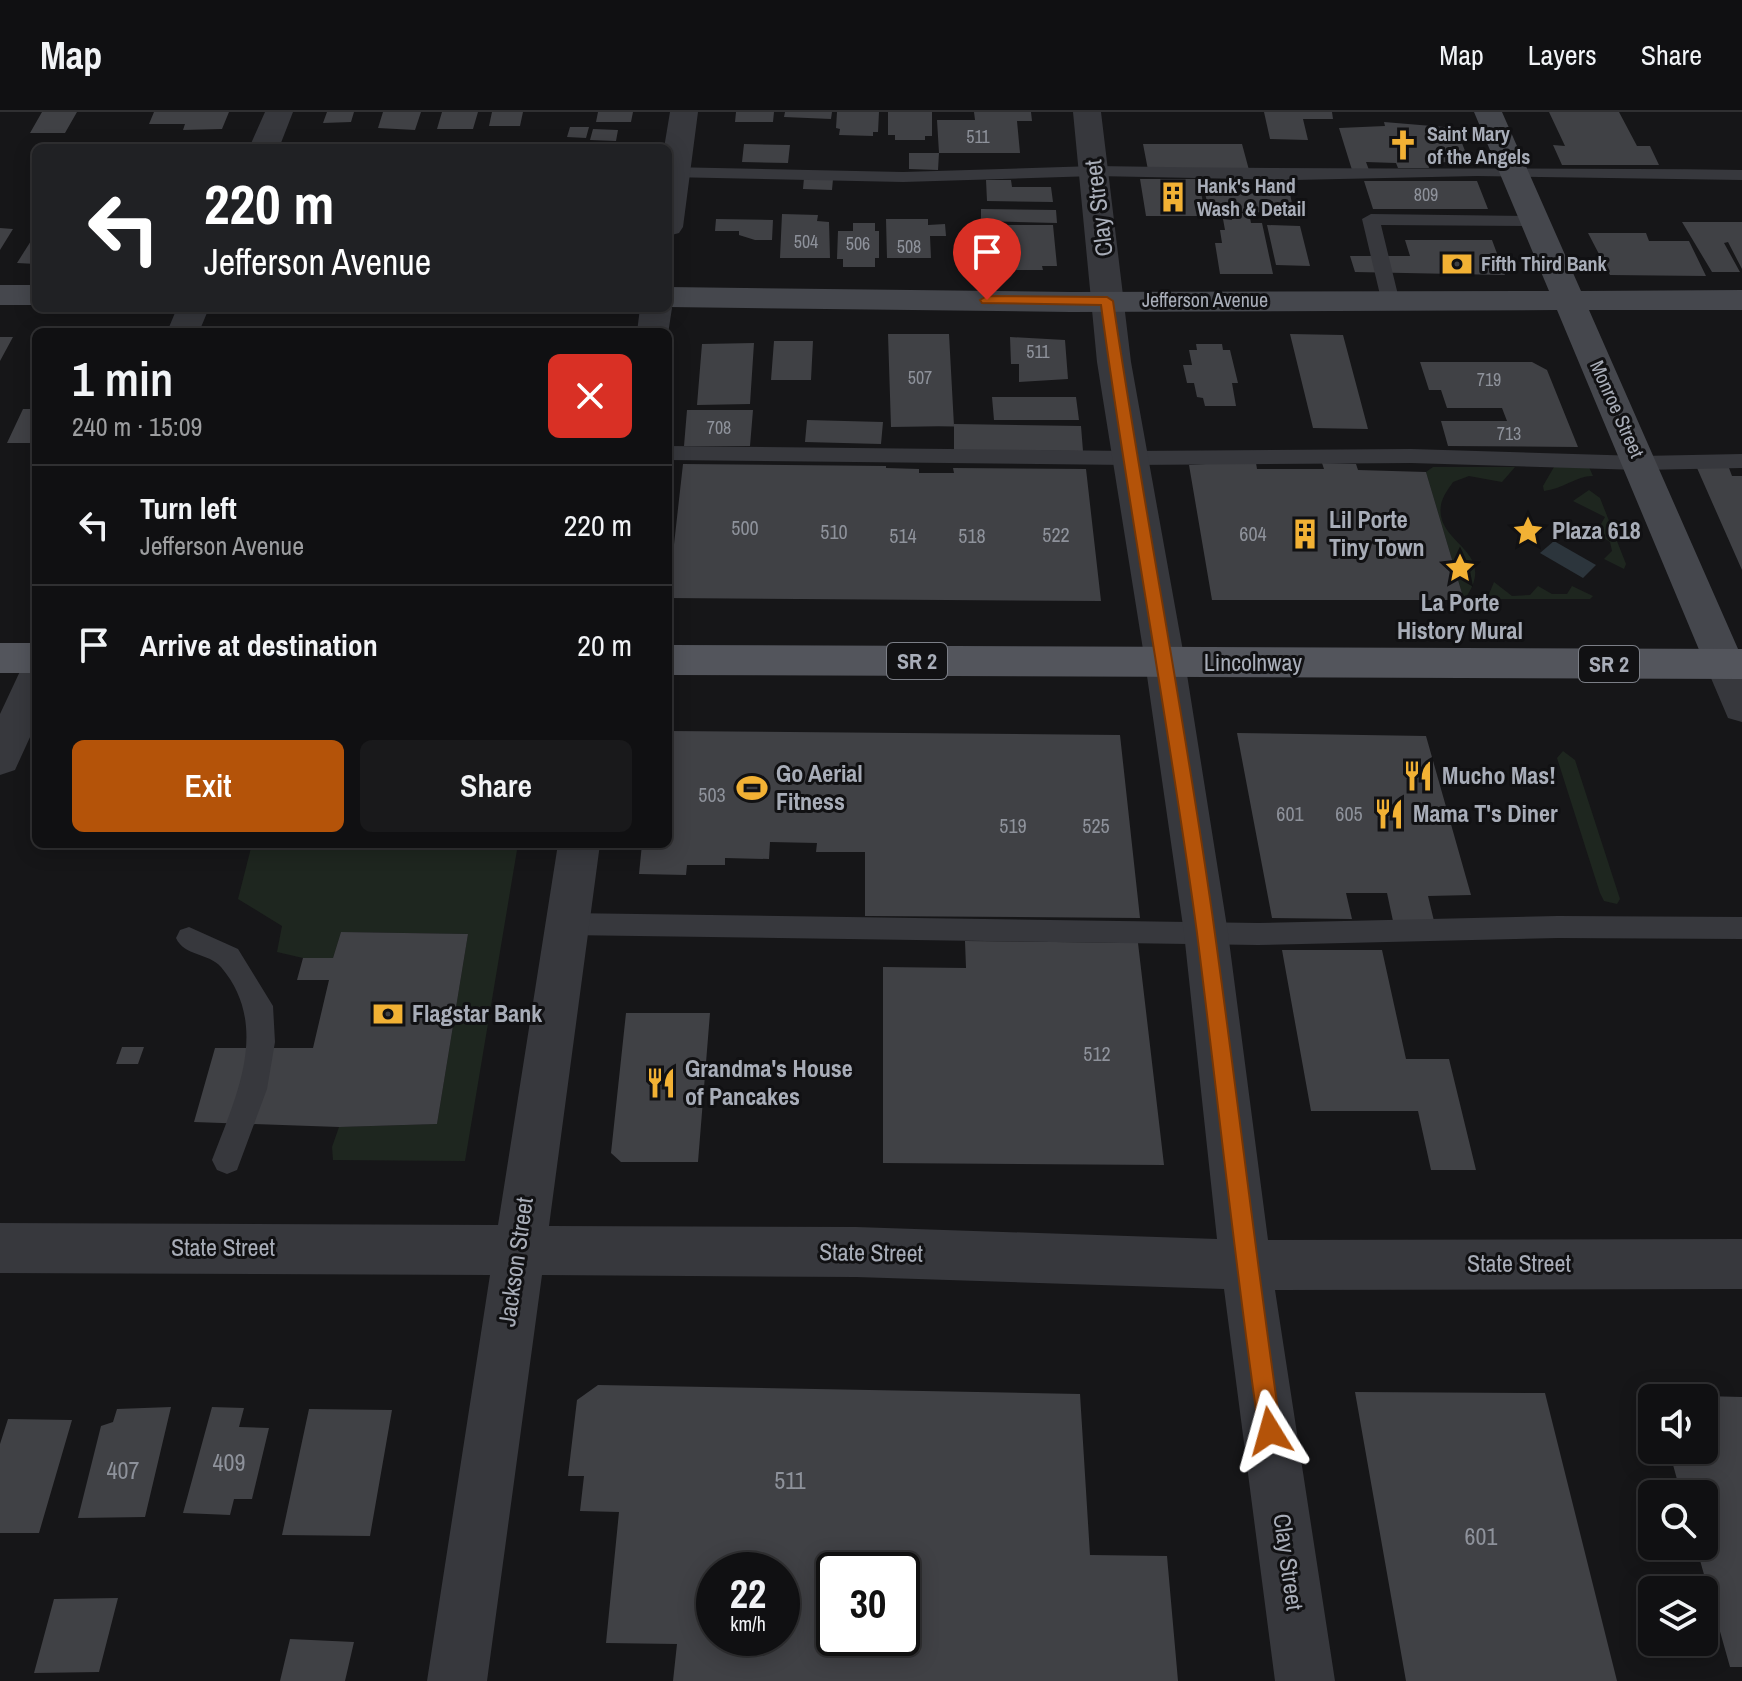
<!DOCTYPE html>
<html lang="en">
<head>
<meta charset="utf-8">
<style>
	body { margin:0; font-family:"Archivo Narrow",sans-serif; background:#19191b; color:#f1f3f6; height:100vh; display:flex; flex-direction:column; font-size:30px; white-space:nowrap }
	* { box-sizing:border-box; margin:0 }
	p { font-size:26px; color:#9c9d9f }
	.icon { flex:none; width:44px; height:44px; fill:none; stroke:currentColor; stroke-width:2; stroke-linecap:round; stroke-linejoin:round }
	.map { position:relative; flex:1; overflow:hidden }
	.sheet { position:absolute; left:32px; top:216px; width:640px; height:520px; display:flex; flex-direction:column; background:#101012; border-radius:12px; box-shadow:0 4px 20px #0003,0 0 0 2px #303032 }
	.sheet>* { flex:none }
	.banner { position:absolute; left:32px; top:32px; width:640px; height:168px; border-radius:12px; box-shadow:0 4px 20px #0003,0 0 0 2px #303032; background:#202124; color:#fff; overflow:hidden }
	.buttons { position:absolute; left:1638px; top:1272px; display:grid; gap:16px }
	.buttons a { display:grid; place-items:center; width:80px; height:80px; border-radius:12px; background:#101012; box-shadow:0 4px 20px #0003,0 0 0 2px #303032; font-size:40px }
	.speed { position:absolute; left:696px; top:1440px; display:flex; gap:16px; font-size:40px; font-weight:700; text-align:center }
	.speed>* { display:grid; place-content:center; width:104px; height:104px; border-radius:50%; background:#101012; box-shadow:0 4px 20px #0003,0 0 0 2px #303032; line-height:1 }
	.speed small { font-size:20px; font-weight:400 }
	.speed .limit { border:4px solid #111; border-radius:12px; background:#fff; color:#111 }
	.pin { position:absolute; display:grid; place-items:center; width:68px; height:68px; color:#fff; margin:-82px -34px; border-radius:50% 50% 50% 0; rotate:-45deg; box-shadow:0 0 8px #0007 }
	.pin .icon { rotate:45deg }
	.me { position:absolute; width:88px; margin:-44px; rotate:352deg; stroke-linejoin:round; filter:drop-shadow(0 0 6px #0008) }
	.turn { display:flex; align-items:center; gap:28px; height:168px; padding:0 40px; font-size:36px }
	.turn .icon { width:104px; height:104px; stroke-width:2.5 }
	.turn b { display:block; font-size:56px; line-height:68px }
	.round { display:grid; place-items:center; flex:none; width:84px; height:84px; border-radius:12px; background:#19191b }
	.headline { display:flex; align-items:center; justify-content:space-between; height:136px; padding:0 40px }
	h1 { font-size:48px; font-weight:600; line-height:60px }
	.action { display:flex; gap:16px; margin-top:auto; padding:16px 40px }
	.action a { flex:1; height:92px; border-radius:12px; background:#b45309; color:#fff; font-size:32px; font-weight:600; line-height:92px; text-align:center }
	.action a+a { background:#19191b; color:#f1f3f6 }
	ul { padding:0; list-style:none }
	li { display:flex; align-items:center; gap:24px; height:120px; padding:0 40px; border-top:2px solid #303032 }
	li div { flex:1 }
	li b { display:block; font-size:30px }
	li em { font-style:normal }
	header { display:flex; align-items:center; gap:48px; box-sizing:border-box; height:112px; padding:0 40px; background:#101012; border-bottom:2px solid #303032 }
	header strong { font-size:38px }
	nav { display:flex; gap:44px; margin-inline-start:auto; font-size:28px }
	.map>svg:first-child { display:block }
	.green { fill:#1e261f }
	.water { fill:#2c353c }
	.building { fill:#404145; fill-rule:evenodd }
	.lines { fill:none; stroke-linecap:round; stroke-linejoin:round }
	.lane { fill:#37383d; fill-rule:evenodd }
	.street { fill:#37383d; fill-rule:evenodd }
	.secondary { fill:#45474d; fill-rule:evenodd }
	.primary { fill:#53555c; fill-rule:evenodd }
	.route { fill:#b45309; stroke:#753606; stroke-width:2 }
	.labels { text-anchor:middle; stroke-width:6; stroke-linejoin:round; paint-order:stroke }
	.far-number-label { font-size:18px; fill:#8e929b }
	.far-poi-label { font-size:20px; font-weight:bold; fill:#a8adb8; stroke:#111113; text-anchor:start }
	.far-street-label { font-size:20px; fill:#a8adb8; stroke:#111113 }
	.number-label { font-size:20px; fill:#8e929b }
	.shield { fill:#111113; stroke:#7b7e86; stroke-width:2 }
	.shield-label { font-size:22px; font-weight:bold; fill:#a8adb8 }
	.street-label { font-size:24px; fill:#a8adb8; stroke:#111113 }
	.poi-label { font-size:24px; font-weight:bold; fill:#a8adb8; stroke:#111113; text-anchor:start }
	.near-number-label { font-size:24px; fill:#8e929b }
</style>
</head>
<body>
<header>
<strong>Map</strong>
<nav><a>Map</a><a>Layers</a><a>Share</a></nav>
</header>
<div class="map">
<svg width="1742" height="1569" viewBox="0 0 1742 1569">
	<rect width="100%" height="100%" fill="#161618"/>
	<path class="green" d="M1433,355h82l-13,15 -33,-6 -16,6c-4,6 -11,15 -12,23 -7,40 60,45 23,95l-38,-128z
		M1554,355h35l4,9c-14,-1 -31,13 -49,15l-1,-5z
		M1589,378l11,8 26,66 -2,5 -20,-10 8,-8 -2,-9 -14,-9 9,-16 -32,-16z
		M1494,470l18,14 18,-1 8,-9 14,8h15l5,-8 21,10 -3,3h-103z
		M1563,639l12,9 45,139 -3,5 -13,-3 -4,-8 -43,-135z
		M252,732h266l-53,317 -132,-1 -1,-13 7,-20 98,-3 31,-190 -127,-2 -8,26h-30l-26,-6 5,-26 -44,-27z"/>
	<path class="water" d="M1554,429l42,24 -13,13 -43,-25z"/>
	<path class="building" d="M42,0h35l-12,21h-35z
		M154,0h75l-7,17 -39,1 2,-6h-36z
		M327,0h27l-3,10 -28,1z
		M383,0h38l-6,18 -37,-2z
		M442,0h36l-5,17h-36z
		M492,0h31l-3,14h-31z
		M598,0h35l-2,10h-35z
		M736,0h38l-1,10h-38z
		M785,0h47l-1,7 -47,-2z
		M837,0h42l-1,20h-5v4l-34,-1 1,-6 -4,-1z
		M888,0h44v24h-7v4h-30v-5h-7z
		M974,0h57l1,9h-15l3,32h-81l-2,-33h38z
		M1264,0h68l1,7h-30l5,21 -38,-1z
		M1549,0h70l18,34h13l9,19h-97l-9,-20 12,1z
		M1384,10l72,6 13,33 -41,2 1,5h-31l-2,-5 -30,-1 3,8h-17l-13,-42 46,-2z
		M570,15h19l-3,11 -19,-1z
		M593,17l25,1 -2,11 -26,-1z
		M560,30h77l-1,6h-77z
		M744,32l46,1 -2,18 -46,-1z
		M1143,32h99l7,26h-101z
		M909,41h30l-1,17 -29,-1z
		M804,66l29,1 -1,11 -29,-1z
		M1140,67h58l8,37h-60z
		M986,68h25l1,7h39l2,15 -66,-1z
		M1364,69h113l11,28h-115z
		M1205,81l85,1 4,19 -85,-2z
		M981,97l75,1 1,13 -76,-2z
		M1231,101h18l2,10h11l11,51h-53l-5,-31h7l-2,-13h5l-2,-11 9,1z
		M782,102l36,1 -1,6 12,1 1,36h-50z
		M716,107l57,1 -1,20h-17l-16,-5v-4h-24z
		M886,107h42v6l17,-1 1,12h-16l1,22h-44z
		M1682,110h60v47l-14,-27 -4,1 16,29h-28z
		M853,111h22v8h4v27h-4v9h-32v-8h-6l1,-28h15z
		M992,113h61l4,41h-15l1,4h-49v-6h-6l-1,-19h-13v-8h9l-1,-5h10z
		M1267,113l33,1 10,40 -34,-1z
		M0,116l13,1 -13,21z
		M36,121v31l-19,-1z
		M1588,121h58l3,8h40l17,35 -96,-1z
		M1405,128h87l13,35 -150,-3 -5,-16h60z
		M888,222h61l5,92 -63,1z
		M1290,222l53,1 25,94 -55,-1z
		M0,225h13l-13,24z
		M1010,225l55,3 3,39 -49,3v-18h-8z
		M774,229h39l-2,39h-40z
		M754,231l-4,61 -53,1 5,-61z
		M1196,232h26l1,6h7l8,33h-6l4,23h-31l-2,-8 -6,-1 -3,-14h-7l-4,-18h9l-3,-15h8z
		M1420,250h112l15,8 31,77 -130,-1 -7,-25h66l-5,-13h-55l-6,-18h-12z
		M992,285h84l3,23h-85z
		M23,297h13v28h-4l-2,6h-23z
		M687,298h66l-3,36h-66z
		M807,308l76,2 -2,22 -76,-2z
		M954,312l127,2 2,25 -129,-1z
		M1222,351h34l1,6h67l-2,-6 34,1 2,6 68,2 38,128h-252l-23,-135z
		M683,352l203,2v2l33,1v4h35l-1,-5 133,1 15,132 -433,-3z
		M1697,356h32l3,8h10v94z
		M668,619l452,4 20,183 -275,-2v-64h-49l1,-9 -47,-1 -1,17 -44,-1v7h-38l-1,10 -47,-1 3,-30h26z
		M1237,621l189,3 45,159 -43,1 6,25h-41l-6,-28h-41l6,26 -80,-1z
		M341,820l127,2 -31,190 -98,3 -145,-5 21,-74h98l16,-68h-32l6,-22h30z
		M965,829l173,2 26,222 -281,-2v-196l83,1z
		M1282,838h100l24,109h43l27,111h-45l-13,-59h-107z
		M626,901h84l-12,149h-77l-10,-9z
		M122,935h22l-6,17h-22z
		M598,1273l482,9 10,161 77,1 11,125h-505l4,-37 -71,-1 13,-131 -39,-1 4,-35h-16l9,-76zM714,1458h68v68h-68zM834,1458h68v68h-68z
		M1355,1280l190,1 72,288h-211z
		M1704,1284l38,1v270h-12l-34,-121h8v-52h-23l-12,-44h35z
		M171,1295l-26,110 -67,1 23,-92 12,-4 4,-13z
		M212,1295l32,1 -5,19 30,1 -17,71h-18l-4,16 -47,-2z
		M309,1297l83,1 -22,126 -88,-1z
		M8,1307l64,1 -33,113h-39v-89z
		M118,1486l-19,74 -65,1 20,-74z
		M290,1527l64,3 -9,39h-65z"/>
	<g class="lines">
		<path class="lane" d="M1095,54c216,4 431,1 647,4v10l-265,-4 -183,4 -199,-4 -192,6 -235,-5v-10l235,5z
			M1371,102l163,2 9,5 -9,5 -153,-1 18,74 -9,6 -9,-6 -19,-80z
			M668,334l461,5 282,-2 229,7 102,-2v14l-102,2 -229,-7 -282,2 -461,-5z
			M566,801l692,10 300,-7 184,1v22l-184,-1 -300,7 -692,-10 -9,-3 -4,-8 4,-8z
			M189,815l49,22 35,57 2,36 -8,47 -30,81 -10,4 -10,-4 -5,-10c24,-63 59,-134 9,-193 -12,-14 -37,-11 -45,-29l4,-8z"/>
		<path class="street" d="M265,0h28l-14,36h-30z
			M670,0h28l-15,115 -4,6 -11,3v-88h-4z
			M1073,0h28l30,250 54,300 43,271 40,307 474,-1v50l-467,1 60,391h-60l-51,-392 -368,-12 -314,-2 -55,406h-60l63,-406 -490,-2v-50l498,2 60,-381h42l-51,382 307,1 361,12 -33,-306 -39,-271 -48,-300z
			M668,190l4,6 -4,26 -31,-2 3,-24h28z
			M177,196h32l-10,24h-32z
			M1725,537l14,5 3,5v63l-14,-4 -23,-54 6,-10z
			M36,551v61l-21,46 -15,5v-61l22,-47z"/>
		<path class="secondary" d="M1474,0h28l79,179 161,-1v20h-153l153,348 -3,16 -14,5 -14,-5 -6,-10 -148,-354 -486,2 -403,-5v-20l403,5 478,-1z
			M0,173h36v20h-36z"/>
		<path class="primary" d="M0,531h36v30h-36z
			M668,533l1074,4v30l-1074,-4z"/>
	</g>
	<path class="route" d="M987,184l120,1 6,4c31,211 73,421 102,633 23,166 42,332 66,497l-3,8 -8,4 -8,-4 -3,-8c-24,-165 -41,-332 -62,-498 -28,-210 -68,-418 -96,-628l-119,-2 -2,-3z"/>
	<defs>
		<g id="church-bare" transform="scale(2.4)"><path d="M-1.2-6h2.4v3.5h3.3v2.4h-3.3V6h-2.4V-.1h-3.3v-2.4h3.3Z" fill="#f2b134" stroke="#111113" stroke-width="2.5" paint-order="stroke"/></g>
		<g id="building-bare" transform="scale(2.4)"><path d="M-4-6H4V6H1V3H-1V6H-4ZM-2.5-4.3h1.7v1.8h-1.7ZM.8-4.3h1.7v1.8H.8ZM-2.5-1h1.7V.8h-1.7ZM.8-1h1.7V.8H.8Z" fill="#f2b134" stroke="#111113" stroke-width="2.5" paint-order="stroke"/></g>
		<g id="bank-bare" transform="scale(2.4)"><path d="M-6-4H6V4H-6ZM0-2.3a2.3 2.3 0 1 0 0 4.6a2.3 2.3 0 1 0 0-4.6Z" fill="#f2b134" stroke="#111113" stroke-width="2.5" paint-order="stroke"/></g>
		<g id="sight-bare" transform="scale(2.4)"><path d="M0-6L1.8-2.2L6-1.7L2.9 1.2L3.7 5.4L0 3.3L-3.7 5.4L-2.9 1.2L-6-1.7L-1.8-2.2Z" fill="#f2b134" stroke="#111113" stroke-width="2.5" paint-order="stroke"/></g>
		<g id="restaurant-bare" transform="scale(2.4)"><path d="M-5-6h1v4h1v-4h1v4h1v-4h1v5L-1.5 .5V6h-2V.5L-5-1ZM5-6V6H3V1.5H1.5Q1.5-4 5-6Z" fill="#f2b134" stroke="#111113" stroke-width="2.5" paint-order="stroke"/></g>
		<g id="stadium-bare" transform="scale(2.4)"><path d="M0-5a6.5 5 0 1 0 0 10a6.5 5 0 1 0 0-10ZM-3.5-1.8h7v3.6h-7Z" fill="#f2b134" stroke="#111113" stroke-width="2.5" paint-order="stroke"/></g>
	</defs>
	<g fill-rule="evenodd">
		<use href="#church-bare" x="1403" y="33"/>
		<use href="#building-bare" x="1173" y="85"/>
		<use href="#bank-bare" x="1457" y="152"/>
		<use href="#sight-bare" x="1528" y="419"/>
		<use href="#building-bare" x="1305" y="422"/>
		<use href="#sight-bare" x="1460" y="456"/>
		<use href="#restaurant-bare" x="1418" y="664"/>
		<use href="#stadium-bare" x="752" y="676"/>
		<use href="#restaurant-bare" x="1389" y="702"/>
		<use href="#bank-bare" x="388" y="902"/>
		<use href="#restaurant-bare" x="661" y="971"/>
	</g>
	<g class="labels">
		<g class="far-number-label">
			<text x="978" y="31">511</text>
			<text x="1426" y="89">809</text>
			<text x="806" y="136">504</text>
			<text x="858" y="138">506</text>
			<text x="909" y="141">508</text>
			<text x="1038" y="246">511</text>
			<text x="920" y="272">507</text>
			<text x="1489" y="274">719</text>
			<text x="719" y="322">708</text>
			<text x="1509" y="328">713</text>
		</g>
		<g class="far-poi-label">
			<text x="1427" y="29">Saint Mary<tspan x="1427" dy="23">of the Angels</tspan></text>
			<text x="1197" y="81">Hank's Hand<tspan x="1197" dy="23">Wash &amp; Detail</tspan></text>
			<text x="1481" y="159">Fifth Third Bank</text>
		</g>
		<g class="far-street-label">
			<text x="1205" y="195">Jefferson Avenue</text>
			<text transform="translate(1617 297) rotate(66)" y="7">Monroe Street</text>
		</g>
		<g class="number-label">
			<text x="745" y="423">500</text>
			<text x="834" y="427">510</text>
			<text x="1253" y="429">604</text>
			<text x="1056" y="430">522</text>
			<text x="903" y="431">514</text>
			<text x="972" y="431">518</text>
			<text x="712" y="690">503</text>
			<text x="1290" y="709">601</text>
			<text x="1349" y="709">605</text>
			<text x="1013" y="721">519</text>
			<text x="1096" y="721">525</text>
			<text x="1097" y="949">512</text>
		</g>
		<g class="shield">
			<rect x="887" y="531" width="60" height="36" rx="6"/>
			<rect x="1579" y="534" width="60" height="36" rx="6"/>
		</g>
		<g class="shield-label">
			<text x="917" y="557">SR 2</text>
			<text x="1609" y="560">SR 2</text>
		</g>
		<g class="street-label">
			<text transform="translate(1099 96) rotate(-97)" y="8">Clay Street</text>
			<text x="1253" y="559">Lincolnway</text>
			<text x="223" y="1144">State Street</text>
			<text transform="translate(871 1141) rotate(1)" y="8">State Street</text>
			<text transform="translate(516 1150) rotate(-82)" y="8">Jackson Street</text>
			<text x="1519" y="1160">State Street</text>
			<text transform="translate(1288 1450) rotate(82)" y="8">Clay Street</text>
		</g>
		<g class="poi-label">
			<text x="1329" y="416">Lil Porte<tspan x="1329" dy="28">Tiny Town</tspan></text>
			<text x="1552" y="427">Plaza 618</text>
			<text x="1460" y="499" text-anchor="middle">La Porte<tspan x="1460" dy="28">History Mural</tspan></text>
			<text x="776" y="670">Go Aerial<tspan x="776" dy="28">Fitness</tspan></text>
			<text x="1442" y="672">Mucho Mas!</text>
			<text x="1413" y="710">Mama T's Diner</text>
			<text x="412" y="910">Flagstar Bank</text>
			<text x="685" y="965">Grandma's House<tspan x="685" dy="28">of Pancakes</tspan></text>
		</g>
		<g class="near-number-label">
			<text x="229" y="1359">409</text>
			<text x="123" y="1367">407</text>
			<text x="790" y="1377">511</text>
			<text x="1481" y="1433">601</text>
		</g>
	</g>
</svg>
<div class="buttons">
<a><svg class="icon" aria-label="sound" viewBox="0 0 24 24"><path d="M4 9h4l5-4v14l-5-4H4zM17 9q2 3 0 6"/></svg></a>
<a><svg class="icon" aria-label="search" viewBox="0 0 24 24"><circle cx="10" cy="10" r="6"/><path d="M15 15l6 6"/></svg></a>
<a><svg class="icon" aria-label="layers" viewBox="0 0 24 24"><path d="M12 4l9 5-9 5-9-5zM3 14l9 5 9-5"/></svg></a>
</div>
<div class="speed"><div>22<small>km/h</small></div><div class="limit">30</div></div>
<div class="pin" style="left:987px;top:188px;background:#d93025"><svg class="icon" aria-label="arrive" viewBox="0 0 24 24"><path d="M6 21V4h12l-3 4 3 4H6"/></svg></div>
<svg class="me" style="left:1270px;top:1319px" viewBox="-20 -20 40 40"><path d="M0-17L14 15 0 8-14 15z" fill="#b45309" stroke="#fff" stroke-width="4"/></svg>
<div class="banner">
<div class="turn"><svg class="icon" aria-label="left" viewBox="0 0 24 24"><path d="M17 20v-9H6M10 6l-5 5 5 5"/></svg><div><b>220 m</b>Jefferson Avenue</div></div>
</div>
<section class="sheet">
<div class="headline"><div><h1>1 min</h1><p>240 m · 15:09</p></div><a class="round" style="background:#d93025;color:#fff"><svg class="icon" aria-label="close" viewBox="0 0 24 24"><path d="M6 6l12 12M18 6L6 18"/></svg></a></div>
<ul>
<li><svg class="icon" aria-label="left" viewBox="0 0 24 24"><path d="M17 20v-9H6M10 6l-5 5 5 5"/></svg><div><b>Turn left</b><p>Jefferson Avenue</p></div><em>220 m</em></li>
<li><svg class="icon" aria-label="arrive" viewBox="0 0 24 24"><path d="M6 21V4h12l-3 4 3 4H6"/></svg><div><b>Arrive at destination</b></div><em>20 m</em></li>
</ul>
<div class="action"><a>Exit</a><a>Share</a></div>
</section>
</div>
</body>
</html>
